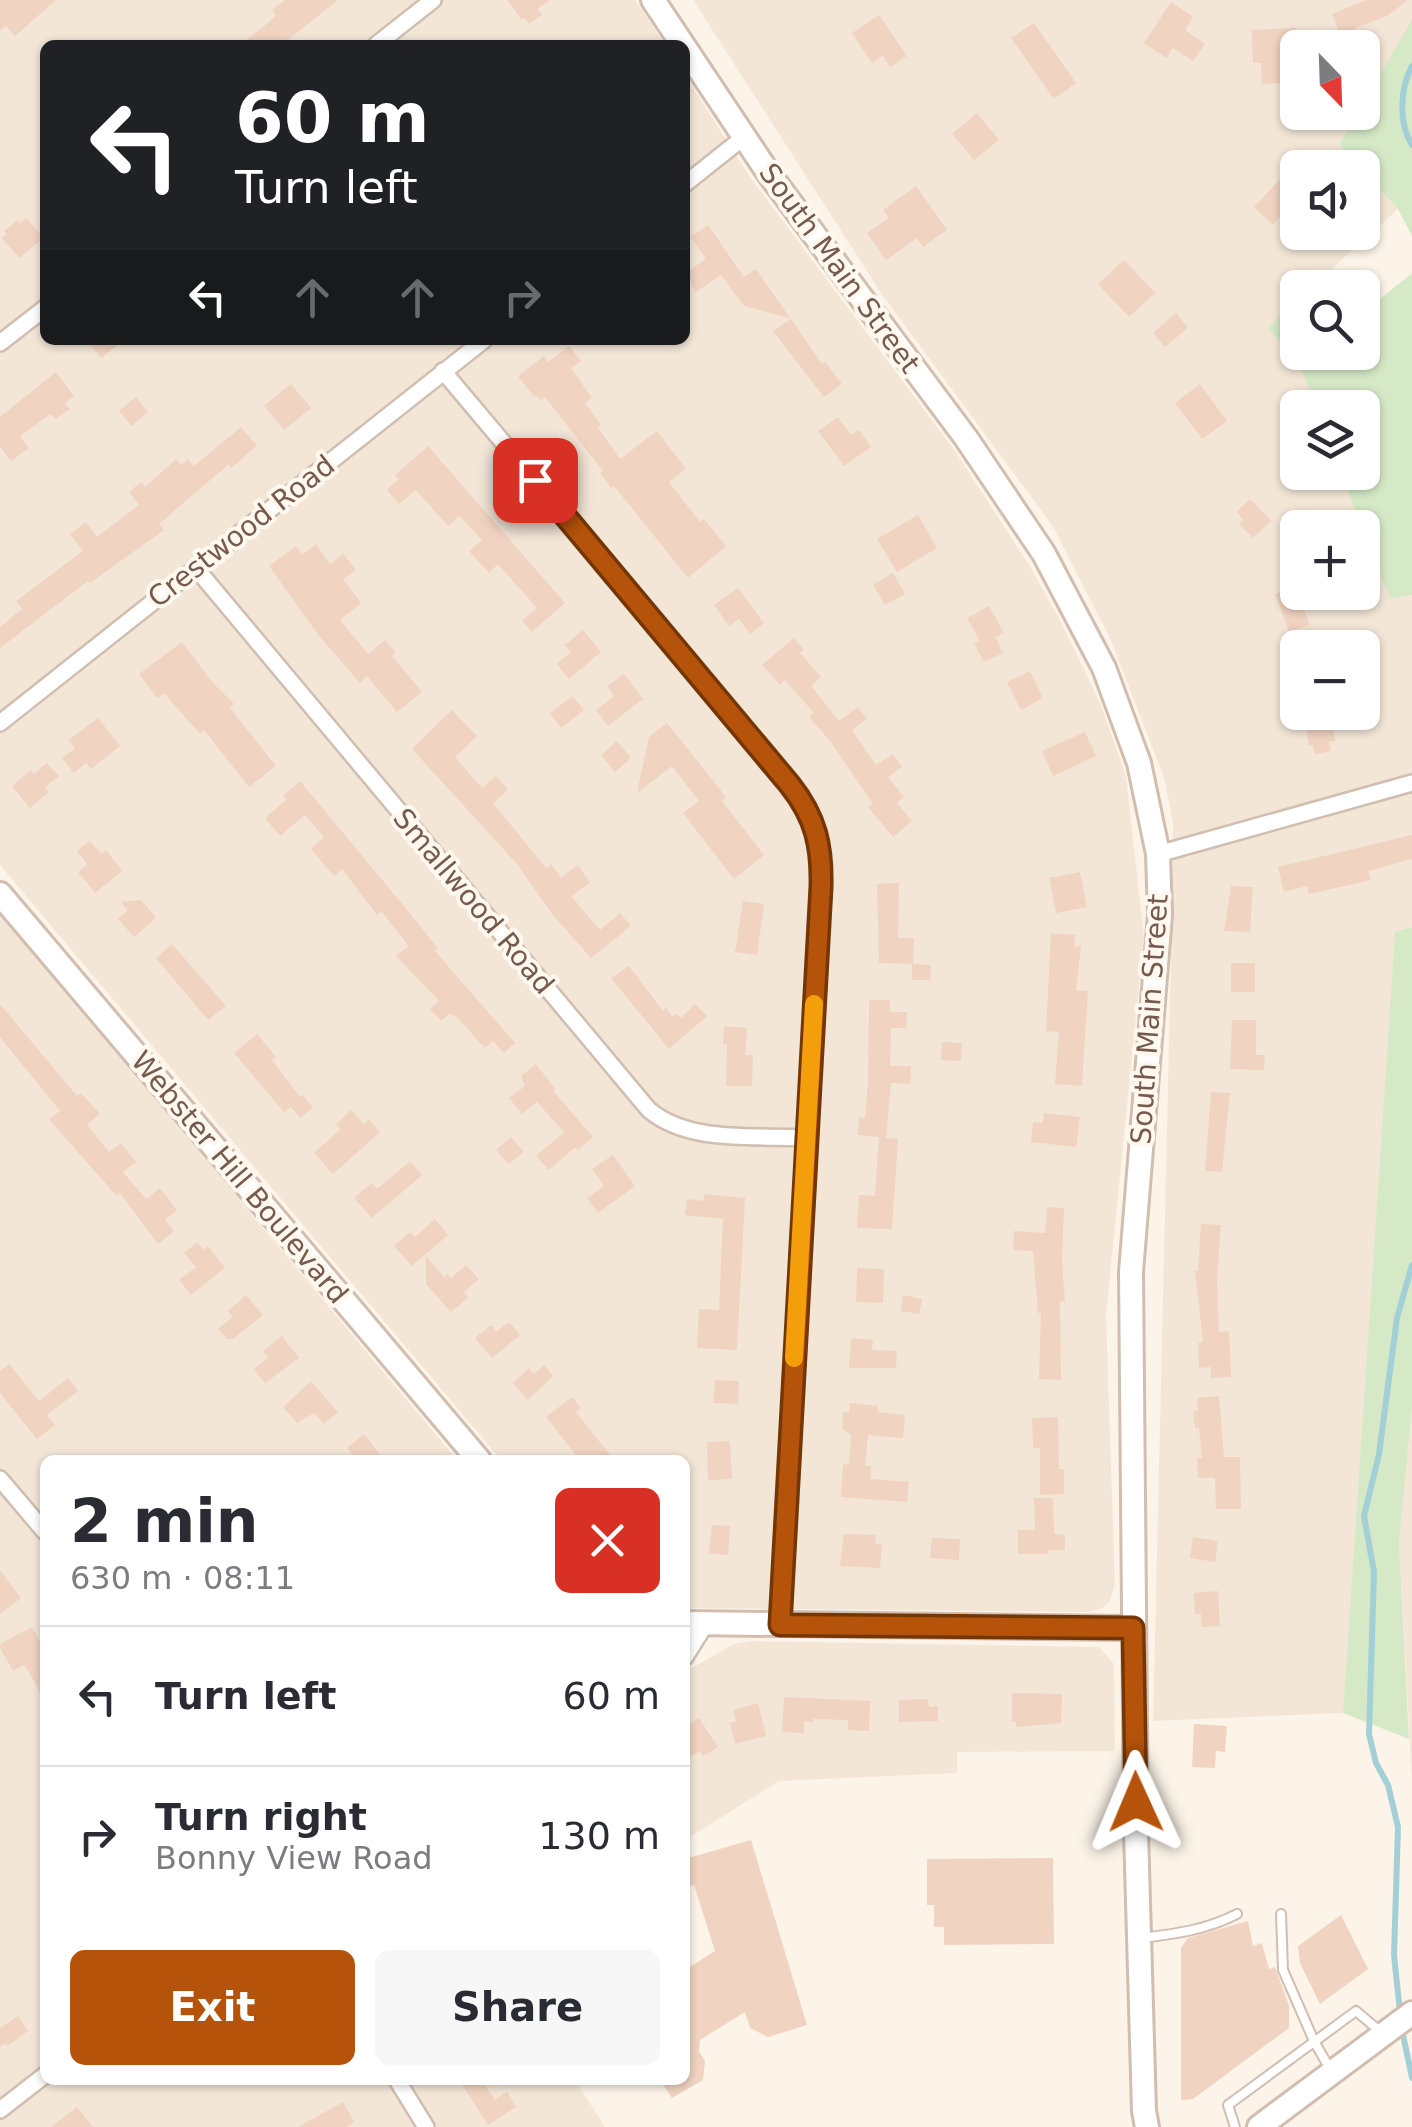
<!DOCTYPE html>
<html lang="en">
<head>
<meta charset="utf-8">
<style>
	body { margin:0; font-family:"DejaVu Sans",sans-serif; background:#f7f7f7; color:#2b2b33; height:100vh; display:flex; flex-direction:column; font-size:38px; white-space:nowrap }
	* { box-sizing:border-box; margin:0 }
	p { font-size:32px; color:#7c7c81 }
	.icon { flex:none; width:55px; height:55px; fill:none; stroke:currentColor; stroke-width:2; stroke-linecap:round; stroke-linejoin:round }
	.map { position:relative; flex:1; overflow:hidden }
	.panel { position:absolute; left:40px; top:1455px; width:650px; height:630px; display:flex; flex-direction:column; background:#fff; border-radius:15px; box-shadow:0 2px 8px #0004 }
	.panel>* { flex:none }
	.hud { position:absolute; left:40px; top:40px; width:650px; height:305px; border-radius:15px; box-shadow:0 2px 8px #0004; background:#202124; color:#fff; overflow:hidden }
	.needle { width:65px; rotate:157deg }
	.tools { position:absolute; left:1280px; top:30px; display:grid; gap:20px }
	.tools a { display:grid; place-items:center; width:100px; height:100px; border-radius:15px; background:#fff; box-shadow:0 2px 8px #0004; font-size:50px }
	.pin { position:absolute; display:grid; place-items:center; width:85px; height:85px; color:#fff; margin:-42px; border-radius:20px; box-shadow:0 5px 15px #0006 }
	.me { position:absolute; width:110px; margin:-55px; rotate:359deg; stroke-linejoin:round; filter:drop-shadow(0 0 8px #0008) }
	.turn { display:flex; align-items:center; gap:35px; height:210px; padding:0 30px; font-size:45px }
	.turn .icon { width:130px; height:130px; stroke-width:2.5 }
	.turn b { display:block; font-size:70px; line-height:85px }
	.lanes { display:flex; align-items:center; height:95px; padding:0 30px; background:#0003; justify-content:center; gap:50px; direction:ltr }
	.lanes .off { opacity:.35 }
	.round { display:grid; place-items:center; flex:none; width:105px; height:105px; border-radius:15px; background:#f7f7f7 }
	.head { display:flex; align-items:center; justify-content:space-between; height:170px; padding:0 30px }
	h1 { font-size:60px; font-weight:700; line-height:75px }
	.primary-button { display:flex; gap:20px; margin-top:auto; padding:20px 30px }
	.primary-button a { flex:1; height:115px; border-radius:15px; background:#b45309; color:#fff; font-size:40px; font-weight:700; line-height:115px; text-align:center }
	.primary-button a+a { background:#f7f7f7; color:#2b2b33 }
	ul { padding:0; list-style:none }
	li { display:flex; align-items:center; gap:30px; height:140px; padding:0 30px; border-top:2px solid #e1e1e2 }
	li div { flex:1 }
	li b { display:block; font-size:38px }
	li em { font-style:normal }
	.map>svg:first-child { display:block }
	.residential { fill:#f3e6d7; fill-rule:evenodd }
	.green { fill:#d5e9c7 }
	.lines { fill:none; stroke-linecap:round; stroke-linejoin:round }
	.stream { stroke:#a3d0d7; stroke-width:6 }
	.building { fill:#f0d3c1 }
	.lane-casing { stroke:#d0beb1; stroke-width:12 }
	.street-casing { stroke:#d0beb1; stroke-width:20 }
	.secondary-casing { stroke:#d2beaf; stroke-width:28 }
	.lane { stroke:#fff; stroke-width:8 }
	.street { stroke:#fff; stroke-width:15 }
	.secondary { stroke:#fff; stroke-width:22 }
	.route-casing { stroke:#753606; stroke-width:25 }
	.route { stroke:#b45309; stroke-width:18 }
	.slow { stroke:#f59e0b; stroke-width:18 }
	.labels { text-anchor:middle; stroke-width:8; stroke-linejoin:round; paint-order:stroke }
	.street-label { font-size:28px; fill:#755a4d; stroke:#fef8ef }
</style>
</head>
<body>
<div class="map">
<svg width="1412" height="2127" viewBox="0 0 1412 2127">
	<rect width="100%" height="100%" fill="#fcf4e8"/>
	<path class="residential" d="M0,0h635l30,45h-620v295h640v-264l65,101 205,274 76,117 32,58 38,79 25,71 18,161 -38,378 9,269 -5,17 -9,8 -12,3 -404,-4v-148h-184l-501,-595z
		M693,0h719v19l-49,85 -1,-56h-64v64l60,1 -19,31 21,23 -62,1v64h64l1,-62 35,39 -86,78 -14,1 -1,12 -29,28 30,32 18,47 -18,1v64l43,1 49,125 22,-3v332l-17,6 -52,780 -190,8 19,-805 1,-93 -9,-46 -54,-139 -58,-113 -169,-229zM1298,528h64v64h-64zM1298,648h64v64h-64z
		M0,914l457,546h-412v620h530l30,47h-605z
		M1412,1410v371l-13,-238z
		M750,1641l349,6 15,17 1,87 -158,1v21l-178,8 -94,59v-168l49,-28z"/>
	<path class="green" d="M1412,19v217l-14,-27 -59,-65 19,-31 4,-1 1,-8z
		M1412,273v322l-22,4 -49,-126 21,-1v-64l-46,-1 -18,-47 -31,-32 30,-28 1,52h64l1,-39z
		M1412,927v482l-13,134 10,196 -66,-26 52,-781z"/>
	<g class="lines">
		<path class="stream" d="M1412,66c-12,23 -14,56 0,79
			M1400,2012l-6,-57 4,-128 -10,-42 -12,-22 -7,-29 5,-162 -10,-56 15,-62 18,-136 15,-53
			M1402,2030l10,48"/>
	</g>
	<path class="building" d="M0,0h56l-41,36 -9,-10 -6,5z
		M285,0h53l-54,43 -3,-4 -9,6h-32l29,-23 7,-7 -4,-5z
		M507,0h43l-13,9 5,6 -13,9 -5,-6 -2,2z
		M1367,0h41l-21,16 -33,12 8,20h-54l32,-14 -8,-20z
		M1171,2l22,15 -8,13 20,14 -12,17 -20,-13 -7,10 -22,-15z
		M879,15l28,41 -17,11 -7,-11 -11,7 -20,-30z
		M1034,23l42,60 -22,16 -43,-61z
		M1296,28l1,33 -15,1v21l-20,1 -1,-21h-8l-1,-33z
		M977,113l22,27 -25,20 -22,-26z
		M1298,160v38l-25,27 -19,-18z
		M916,186l31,44 -24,17 -6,-9 -31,22 -19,-27 22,-15 -6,-8z
		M27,218l16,20 -24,20 -17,-20 5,-4 -3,-3 14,-11 2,3z
		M708,225l36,52 12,-8 34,49 -46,-12 -23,-31 -25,17 -11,-19 21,-14 -15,-22z
		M1124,260l31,33 -26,24 -31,-33z
		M1176,313l12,15 -23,19 -12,-14z
		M791,319l31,45 3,-2 17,22 -18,13 -51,-66z
		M87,340h37l-23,18z
		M569,346l12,15 -10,7 21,30 -7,5 16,22 -3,3 22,31 37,-28 29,38 -17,13 31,40 4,-3 22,27 -38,32 -74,-92 -3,2 -11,-15 3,-2 -58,-74 -5,3 -4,-5 -2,2 -16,-21 26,-20 4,6z
		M56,372l18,24 -9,7 5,6 -15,10 -4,-5 -31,22 9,12 -18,13 -11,-14v-30z
		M291,384l20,24 -27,22 -20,-24z
		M1200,384l27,37 -25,18 -27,-36z
		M136,397l12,15 -16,14 -13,-15z
		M838,417l13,18 8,-5 12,17 -27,19 -26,-35z
		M241,427l16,19 -26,22 -2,-4 -70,60 5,6 -74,53 -2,-2 -88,67v-21l22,-18 -6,-8 67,-50 -13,-17 16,-12 11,15 42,-32 -10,-13 12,-10 4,5 31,-28 5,6 7,-6 6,7z
		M428,446l137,157 -33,29 -10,-11 15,-13 -39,-44 -9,9 -20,-22 13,-11 -23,-24 -11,10 -32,-36 -17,14 -12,-14 12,-11 -4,-4z
		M1250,499l21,22 -18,17 -14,-14 5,-4 -8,-8z
		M918,515l19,33 -40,24 -20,-33z
		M316,544l14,20 13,-10 13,16 -13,9 18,24 -21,17 28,34 17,-14 11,13 -4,3 30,36 -25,20 -30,-36 -7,7 -41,-47 -50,-70 27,-20 6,9z
		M893,573l12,21 -20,11 -12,-20z
		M1295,587l15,38 -21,7 -14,-38z
		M738,588l26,35 -14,11 -11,-15 -10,7 -15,-21z
		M989,606l15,27 -9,4 8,16 -19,9 -10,-18 6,-3 -13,-23z
		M583,630l18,22 -32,27 -12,-15 14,-12 -6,-7z
		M794,638l10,12 -4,3 21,24 -10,9 28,35 19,-14 9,12 -15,11 24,35 17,-11 9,13 -14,10 16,20 -7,6 15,18 -19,16 -25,-30 5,-3 -43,-63 -21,-24 5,-4 -29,-33 -5,5 -18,-20z
		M182,642l30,40 22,22 -4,4 46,58 -27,21 -45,-57 -4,4 -36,-41 -7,5 -18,-24z
		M1030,671l13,27 -22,12 -14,-28z
		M624,674l19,25 -35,27 -12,-16 18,-14 -7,-10z
		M573,696l11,14 -23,18 -11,-15z
		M452,710l25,26 -22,21 27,31 14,-12 12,14 -15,13 53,65 5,-4 10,14 17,-13 12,18 -19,13 29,34 20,-17 11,13 -40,32 -39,-44 -35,-50 -105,-115z
		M1303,712h27l5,29 -6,1 2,9 -16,3 -2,-9h-4z
		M98,718l22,28 -29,23 -5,-6 -12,10 -12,-15 13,-10 -6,-8z
		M667,723l59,74 -4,4 42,54 -30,24 -51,-66 16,-12 -27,-35 -35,27 12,-56z
		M1085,732l11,24 -43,20 -11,-25z
		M617,741l14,17 -16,14 -14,-17z
		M47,763l12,13 -14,11 4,5 -19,16 -18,-22 19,-16 3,4z
		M300,781l113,136 25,32 -3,2 80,92 -11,10 -11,-12 -8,7 -30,-33 -2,2 -3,-4 -9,8 -11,-12 9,-8 -43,-45 13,-10 -28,-35 -4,4 -35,-46 -8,7 -23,-27 13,-12 -19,-22 -25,21 -15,-18 21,-18 -3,-4z
		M1412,835v24l-44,12 3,9 -62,14 -2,-8 -23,6 -6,-25z
		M90,841l11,13 5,-4 16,21 -27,22 -17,-21 9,-8 -10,-13z
		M1080,872l7,35 -31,6 -7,-35z
		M899,883l-1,55h16l-1,26 -34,-1 -2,-79z
		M1231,886l22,1 -3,45 -26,-1z
		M141,900l15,18 -22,19 -16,-18 10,-9 -7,-8z
		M743,901l21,3 -7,51 -22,-3z
		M1051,933l24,2 -1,11 7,1 -5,43 12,1 -6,95 -27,-2 4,-52 -13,-1z
		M172,944l54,62 -18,14 -52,-62z
		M1231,963h24v29h-24z
		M912,964l19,1 -1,15h-18z
		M629,966l34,45 3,-3 7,9 4,-3 4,4 14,-14 12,12 -38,33 -58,-71z
		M869,1000h21v12h17l-1,16h-15l-1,38h21l-1,18 -19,-1 -5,55 12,1 -6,90 -35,-1 2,-33 16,1 4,-59 -21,-2 1,-18 6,1 3,-35z
		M0,1004l77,92 4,-3 19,21 -13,11 22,27 12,-9 15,19 -13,10 23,27 14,-11 17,22 -12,10 9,11 -16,13 -38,-51 -3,3 -19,-21 -49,-56 11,-8 -60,-74z
		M1232,1020h24v35h9l-1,15 -34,-1z
		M724,1026l23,2 -2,27h8l-1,31h-26l1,-41 -4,-1z
		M257,1034l19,23 -4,3 28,37 3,-2 10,13 -13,10 -9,-11 -7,5 -50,-59z
		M942,1042l20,1 -1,18 -20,-1z
		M536,1064l19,25 -2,2 40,46 -15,13 -3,-3 -26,23 -13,-14 28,-24 -27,-30 -15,12 -13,-16 16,-12 -4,-10z
		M1211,1092l19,1 -8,79 -17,-1z
		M351,1110l13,14 5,-5 11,13 -47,42 -19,-21 26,-23 -4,-6z
		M1044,1113l36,4 -4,30 -45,-5 2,-20 10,1z
		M511,1137l13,15 -15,12 -13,-14z
		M613,1155l22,31 -37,27 -11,-15 17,-12 -12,-17z
		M410,1161l12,14 -50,43 -18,-20 18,-15 5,6z
		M704,1194l41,4 -8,152 -40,-2 2,-39 20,1 4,-91 -38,-4 2,-16 17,2z
		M1047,1207l17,1 -2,54 3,39h-5l1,79 -22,-1 2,-66h-3l-5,-62 -20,-1 1,-19 31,2z
		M435,1219l13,16 -36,31 -18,-20 16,-14 5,5z
		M1201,1224l20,1 -4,55 2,52 10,-1 2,46 -20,1v-11l-12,1 -1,-25 5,-1 -8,-71h3z
		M197,1242l6,8 5,-4 17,22 -34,27 -12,-15 17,-13 -12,-14z
		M426,1256l18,21 4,-3 3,4 15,-13 13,14 -15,13 4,6 -17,14 -25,-28z
		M857,1268l27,1 -1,34 -27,-1z
		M246,1295l17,20 -30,24h-6l-9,-10 15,-12 -5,-6z
		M903,1295l19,4 -3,15 -18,-3z
		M509,1322l11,13 -28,23 -17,-20 16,-13 5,7z
		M282,1336l17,22 -34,25 -11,-14 14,-11 -5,-7z
		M851,1338l22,2 -1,10 25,1 -1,17h-47z
		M9,1364l30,37 29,-23 10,13 -31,24 8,10 -18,14 -37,-46v-22z
		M544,1365l9,11 -25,24 -15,-17 16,-15 5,6z
		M715,1380l24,1 -1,23 -25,-1z
		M311,1381l27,31 -14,12 -10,-11 -17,10 -14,-16z
		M1219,1396l5,61h16l1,52h-25l-1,-31h-17l-1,-20h5l-3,-30h-4l-2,-17 5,-1 -1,-12z
		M572,1397l9,11 -5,4 38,48h-34l-34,-43z
		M850,1403l28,3v6l27,3 -2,23 -35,-3 -3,31h6l-1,13 39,3 -2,20 -66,-5 2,-33 6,1 2,-31 -9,-5 1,-17 6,1z
		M1058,1417l1,52h5v25l-24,1v-47h-7l-1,-30z
		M364,1434l16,20 -7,6h-16l-10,-12z
		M730,1441l2,38 -24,1 -1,-38z
		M1034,1498h19l1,36 11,1v15h-17v4h-30v-24h17z
		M712,1525l18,1 -2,29 -19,-2z
		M844,1534l32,1 -1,9h7l-2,24 -40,-2z
		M1193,1537l25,4 -3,21 -25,-4z
		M932,1538l28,1 -1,21 -29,-2z
		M0,1570l21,28 -21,16z
		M1218,1591l2,35 -18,1 -1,-13h-6l-1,-21z
		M32,1627l13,23v50l-21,-35 -11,6 -13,-23v-4z
		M1012,1693l50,1 -1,29 -45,4v-5h-4z
		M784,1697l86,4 -1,30 -21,-1v-10l-35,-1v3l-9,-1v12l-22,-1z
		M928,1699l1,8 9,-1v15l-39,1v-22z
		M758,1703l8,33 -31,8 -5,-21 6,-2 -3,-11z
		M699,1718l19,29 -15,9 -3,-5 -15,9v-33z
		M1194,1724l33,2 -2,26 -9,-1 -1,17 -23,-1z
		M751,1840l56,185 -39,12 -18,-9 -5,-16 -45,28 -1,12 6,9 -2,19 -31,18 -12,-18h25v-110l30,-19 -21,-66 -9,2v-28z
		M1053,1858l1,86 -110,1v-18h-10v-22h-7v-46z
		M1341,1915l27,54 -48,35 -20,-41 -2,-17z
		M1248,1921l5,25 9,-3 7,26 6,-2 14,39v22l-96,71 -12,1v-152l7,-10z
		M18,2016l10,15 -21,15 -1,-3 -6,4v-19z
		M459,2080h23l13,20 12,-8 9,15 -28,18z
		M343,2102l11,20 -8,5h-48z
		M77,2107l16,20h-42z"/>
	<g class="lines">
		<g class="lane-casing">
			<path id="lane" d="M1281,1914l2,56 31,71 16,28
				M1141,1938c34,-4 65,-8 96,-24
				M1235,2127l-7,-22 128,-94 26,22"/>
		</g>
		<g class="street-casing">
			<path id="street" d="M376,45l57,-45
				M685,184l59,-47
				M0,343l45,-35
				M443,371l348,414c25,33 31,61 30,102l-41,738
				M195,567l454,543c41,34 106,25 157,28
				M0,723l484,-383
				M1158,854l254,-71
				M0,1479l45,53
				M685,1657l20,-32
				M397,2080l29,47
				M0,2110l45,-35"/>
		</g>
		<g class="secondary-casing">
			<path id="secondary" d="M653,0l30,45
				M685,48l84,126 197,264 78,116 60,114 35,95 19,91 2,61 -29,357 5,559 8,280 3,16
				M0,894l479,566
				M685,1623l448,5
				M1259,2127l153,-114"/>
		</g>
		<use href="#lane" class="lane"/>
		<use href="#street" class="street"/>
		<use href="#secondary" class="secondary"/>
	</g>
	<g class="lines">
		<g class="route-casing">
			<path id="route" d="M535,480l255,305c26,33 32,61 31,102l-41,738 353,3 3,174"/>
		</g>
		<use href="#route" class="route"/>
		<path class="slow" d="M794,1358l20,-354"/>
	</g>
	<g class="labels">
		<g class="street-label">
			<text transform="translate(840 268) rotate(54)" y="10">South Main Street</text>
			<text transform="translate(241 531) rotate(-38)" y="10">Crestwood Road</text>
			<text transform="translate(474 901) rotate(50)" y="10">Smallwood Road</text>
			<text transform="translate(1149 1019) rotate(-86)" y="10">South Main Street</text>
			<text transform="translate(240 1177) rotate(50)" y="10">Webster Hill Boulevard</text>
		</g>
	</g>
</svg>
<div class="tools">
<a><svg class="needle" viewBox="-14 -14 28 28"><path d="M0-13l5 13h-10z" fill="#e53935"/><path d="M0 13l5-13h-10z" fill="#7c7c81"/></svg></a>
<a><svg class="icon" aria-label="sound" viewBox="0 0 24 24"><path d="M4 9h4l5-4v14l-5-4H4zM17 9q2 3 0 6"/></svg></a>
<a><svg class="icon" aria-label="search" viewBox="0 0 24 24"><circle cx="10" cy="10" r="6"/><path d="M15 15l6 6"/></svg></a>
<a><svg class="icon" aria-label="layers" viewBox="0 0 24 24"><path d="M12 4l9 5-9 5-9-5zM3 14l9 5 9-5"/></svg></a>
<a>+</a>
<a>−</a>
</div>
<div class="pin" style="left:535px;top:480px;background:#d93025"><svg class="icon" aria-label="arrive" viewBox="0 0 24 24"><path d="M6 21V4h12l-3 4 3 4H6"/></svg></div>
<svg class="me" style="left:1136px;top:1802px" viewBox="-20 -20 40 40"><path d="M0-17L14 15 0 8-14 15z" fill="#b45309" stroke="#fff" stroke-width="4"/></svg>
<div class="hud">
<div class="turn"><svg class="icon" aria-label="left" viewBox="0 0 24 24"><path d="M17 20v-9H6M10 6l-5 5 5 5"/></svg><div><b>60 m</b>Turn left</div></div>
<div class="lanes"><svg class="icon" aria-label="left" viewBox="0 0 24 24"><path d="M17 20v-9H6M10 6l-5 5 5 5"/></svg><svg class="icon off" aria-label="ahead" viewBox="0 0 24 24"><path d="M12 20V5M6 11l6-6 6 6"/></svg><svg class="icon off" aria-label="ahead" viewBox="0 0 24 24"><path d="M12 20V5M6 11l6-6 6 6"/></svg><svg class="icon off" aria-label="right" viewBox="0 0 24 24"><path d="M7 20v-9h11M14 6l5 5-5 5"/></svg></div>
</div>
<section class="panel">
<div class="head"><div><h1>2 min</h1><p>630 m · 08:11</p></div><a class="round" style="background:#d93025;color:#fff"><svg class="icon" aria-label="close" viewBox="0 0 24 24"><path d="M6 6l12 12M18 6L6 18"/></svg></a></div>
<ul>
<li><svg class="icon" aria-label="left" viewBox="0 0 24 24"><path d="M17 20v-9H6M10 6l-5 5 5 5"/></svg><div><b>Turn left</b></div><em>60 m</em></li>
<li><svg class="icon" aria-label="right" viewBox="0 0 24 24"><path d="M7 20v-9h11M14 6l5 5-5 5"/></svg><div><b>Turn right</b><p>Bonny View Road</p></div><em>130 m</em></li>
</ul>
<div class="primary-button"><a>Exit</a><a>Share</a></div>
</section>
</div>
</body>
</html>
